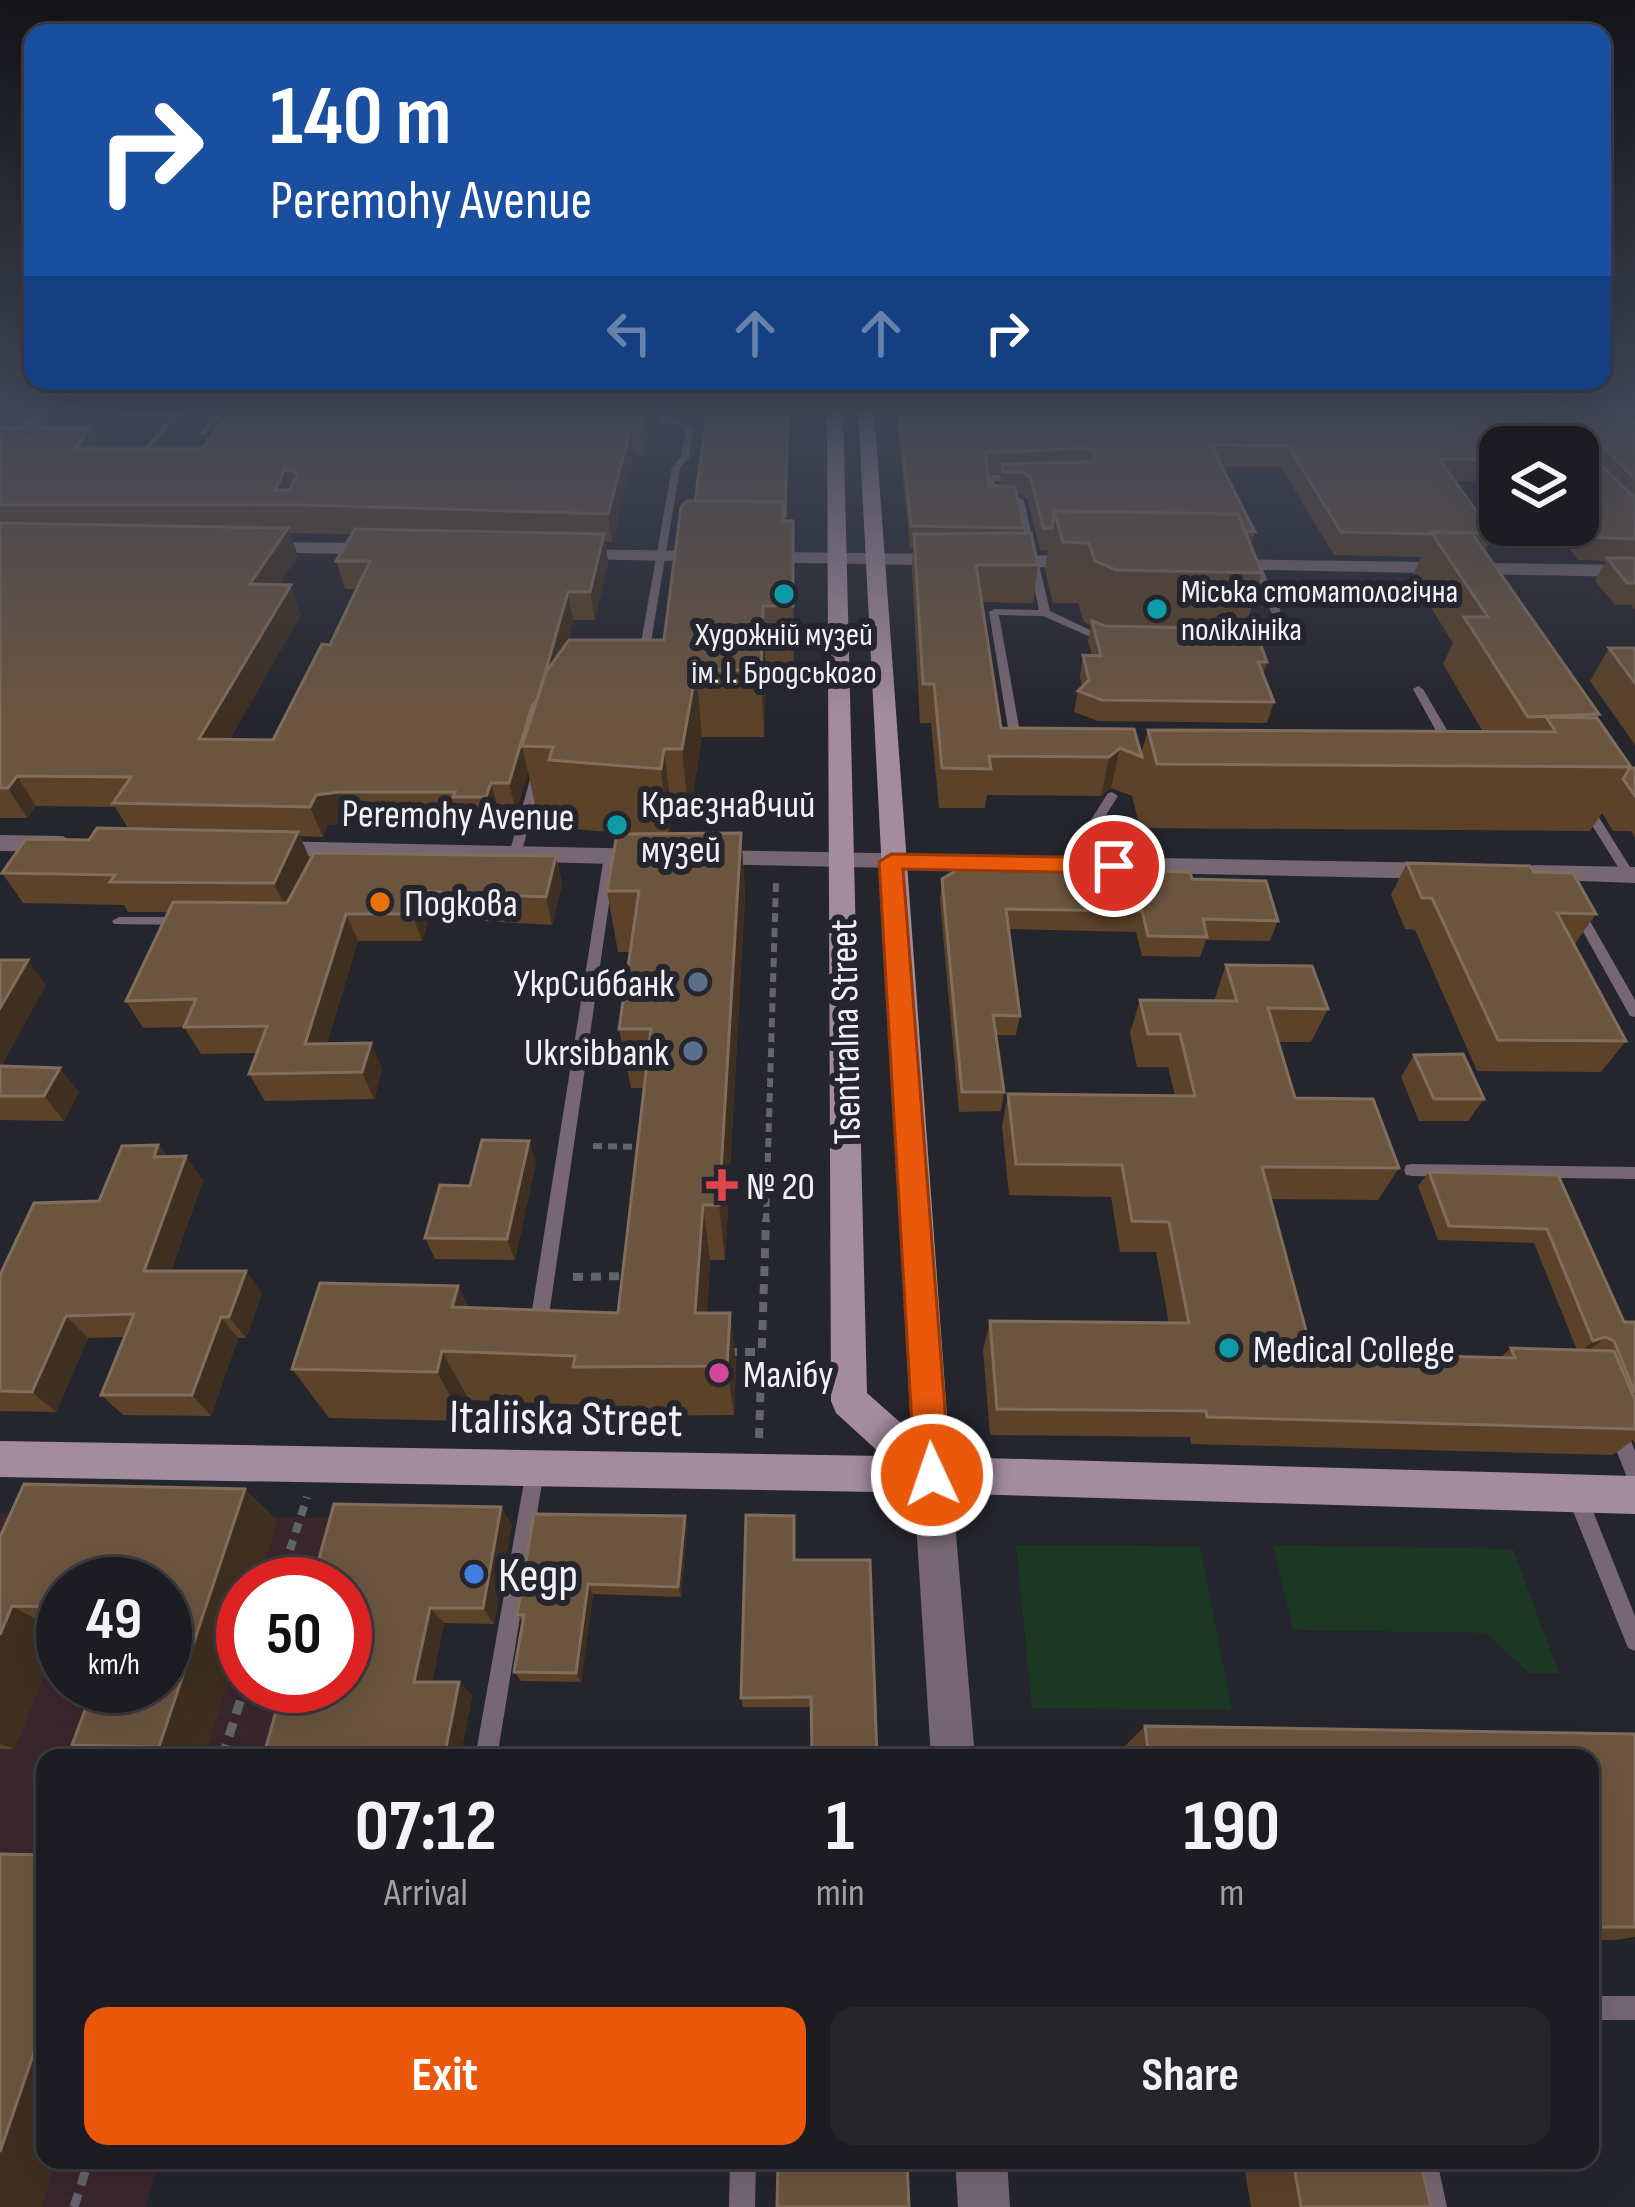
<!DOCTYPE html>
<html lang="en">
<head>
<meta charset="utf-8">
<style>
	body { margin:0; font-family:"Sofia Sans Condensed",sans-serif; background:#25252a; color:#f1f3f6; height:100vh; display:flex; flex-direction:column; font-size:45px; white-space:nowrap }
	* { box-sizing:border-box; margin:0 }
	p { font-size:39px; color:#a0a1a5 }
	.icon { flex:none; width:66px; height:66px; fill:none; stroke:currentColor; stroke-width:2; stroke-linecap:round; stroke-linejoin:round }
	.map { position:relative; flex:1; overflow:hidden }
	.side { position:absolute; left:36px; top:1749px; width:1563px; height:420px; display:flex; flex-direction:column; background:#1c1c22; border-radius:24px; box-shadow:0 12px 48px #0002,0 0 0 3px #3a3a40 }
	.side>* { flex:none }
	.hud { position:absolute; left:24px; top:24px; width:1587px; height:366px; border-radius:24px; box-shadow:0 12px 48px #0002,0 0 0 3px #3a3a40; background:#1a4fa0; color:#fff; overflow:hidden }
	.tools { position:absolute; left:1479px; top:426px; display:grid; gap:24px }
	.tools a { display:grid; place-items:center; width:120px; height:120px; border-radius:24px; background:#1c1c22; box-shadow:0 12px 48px #0002,0 0 0 3px #3a3a40; font-size:60px }
	.speed { position:absolute; left:36px; top:1557px; display:flex; gap:24px; font-size:60px; font-weight:700; text-align:center }
	.speed>* { display:grid; place-content:center; width:156px; height:156px; border-radius:50%; background:#1c1c22; box-shadow:0 12px 48px #0002,0 0 0 3px #3a3a40; line-height:1 }
	.speed small { font-size:30px; font-weight:400 }
	.speed .limit { border:18px solid #d22; background:#fff; color:#111 }
	.pin { position:absolute; display:grid; place-items:center; width:102px; height:102px; color:#fff; margin:-51px; border:6px solid #fff; border-radius:50%; box-shadow:0 3px 12px #0007 }
	.me { position:absolute; width:132px; margin:-66px; rotate:357deg; stroke-linejoin:round; filter:drop-shadow(0 0 9px #0008) }
	.turn { display:flex; align-items:center; gap:42px; height:252px; padding:0 48px; font-size:54px }
	.turn .icon { width:156px; height:156px; stroke-width:2.5 }
	.turn b { display:block; font-size:84px; line-height:102px }
	.lanes { display:flex; align-items:center; height:114px; padding:0 48px; background:#0003; justify-content:center; gap:60px; direction:ltr }
	.lanes .off { opacity:.35 }
	.eta { display:flex; justify-content:space-evenly; align-items:center; height:204px; text-align:center }
	.eta b { font-size:72px; font-weight:700; line-height:84px }
	.button { display:flex; gap:24px; margin-top:auto; padding:24px 48px }
	.button a { flex:1; height:138px; border-radius:24px; background:#ea580c; color:#fff; font-size:48px; font-weight:700; line-height:138px; text-align:center }
	.button a+a { background:#25252a; color:#f1f3f6 }
	.map>svg:first-child { display:block }
	.education { fill:#3a272d; fill-rule:evenodd }
	.green { fill:#1c3723 }
	.lines { fill:none; stroke-linecap:round; stroke-linejoin:round }
	.path-far2 { stroke:#64646b; stroke-width:6; stroke-dasharray:9 6; stroke-linecap:butt }
	.path-far1 { stroke:#64646b; stroke-width:8; stroke-dasharray:10 8; stroke-linecap:butt }
	.path { stroke:#64646b; stroke-width:9; stroke-dasharray:14 9; stroke-linecap:butt }
	.service { fill:#766772; fill-rule:evenodd }
	.minor { fill:#766772; fill-rule:evenodd }
	.tertiary { fill:#766772; fill-rule:evenodd }
	.secondary { fill:#a38c9e; fill-rule:evenodd }
	.wall { fill:#5b4229; fill-rule:evenodd }
	.shaded-wall { fill:#3f2f21 }
	.building { fill:#6c553f; stroke:#816d5c; stroke-width:3; fill-rule:evenodd }
	.route { fill:#ea580c; stroke:#983908; stroke-width:3 }
	.culture-dot { fill:#0f9aa8; stroke:#25252d; stroke-width:4.5 }
	.food-dot { fill:#e8710a; stroke:#25252d; stroke-width:4.5 }
	.service-dot { fill:#5c6f8a; stroke:#25252d; stroke-width:4.5 }
	.health-dot { fill:#e0444e; stroke:#25252d; stroke-width:4.5 }
	.hotel-dot { fill:#d1479c; stroke:#25252d; stroke-width:4.5 }
	.shop-dot { fill:#3f7fe0; stroke:#25252d; stroke-width:4.5 }
	.labels { text-anchor:middle; stroke-width:12; stroke-linejoin:round; paint-order:stroke }
	.far-poi-label { font-size:33px; fill:#f2f1f7; stroke:#25252d; text-anchor:start }
	.poi-label { font-size:39px; fill:#f2f1f7; stroke:#25252d; text-anchor:start }
	.street-label { font-size:39px; fill:#f2f1f7; stroke:#25252d }
	.near-street-label { font-size:48px; fill:#f2f1f7; stroke:#25252d }
	.near-poi-label { font-size:48px; fill:#f2f1f7; stroke:#25252d; text-anchor:start }
</style>
</head>
<body>
<div class="map">
<svg width="1635" height="2207" viewBox="0 0 1635 2207">
	<rect width="100%" height="100%" fill="#25252d"/>
	<path class="education" d="M0,1513l335,5 -18,66h-74v102h46l-20,72h-224v402h114l-13,47h-146zM63,1584h102v102h-102z"/>
	<path class="green" d="M1016,1545l184,1 32,164 -200,-2z
		M1273,1545l240,4 46,124h-30l-43,-40 -193,-3z"/>
	<g class="lines">
		<path class="path-far2" d="M593,1146l52,1
			M766,1222l10,-340"/>
		<path class="path-far1" d="M573,1277l53,-1
			M727,1352h34
			M492,1430l7,-34
			M567,1435l5,-34
			M759,1438l7,-219
			M279,1584l28,-87"/>
		<path class="path" d="M222,1758l23,-72
			M74,2207l15,-47"/>
		<path class="service" d="M662,408h8l-3,10 27,9 -5,31 -9,10 -32,192 -5,3 -5,-3 34,-193 9,-10 5,-29 -26,-7z
			M44,410l173,4 4,2 -17,19 -4,-2 11,-15 -33,-1 -30,33 -4,-2 26,-31 -129,-3v-4z
			M989,475h27l4,3 -4,3h-22l3,17h23l4,3 26,110 61,29 -9,2 -59,-26 -44,-1 22,123 7,4 -6,3 -12,-5 -21,-128 5,-3 45,1 -23,-106 -26,-1 -5,-25z
			M1256,562l5,3 33,78 -1,2h-49l-5,-3 5,-3 39,1 -32,-75z
			M1418,686l5,3 35,60 -2,2h-8l-2,-2 -33,-60z
			M537,773l6,3 -22,78 -2,3h-8l-2,-3 22,-78z
			M1112,792l6,4 -46,72h-8v-6l44,-69z
			M1586,802l4,1 45,72 -2,3h-8l-2,-3 -43,-69z
			M610,852l6,4 -69,473 -3,6 -6,2 -6,-2 -3,-6 75,-473z
			M1577,906l5,1 53,93v17l-5,-1 -59,-106z
			M119,917h63l7,4 -7,4 -68,-1 -2,-3z
			M1412,1164l223,3v12l-223,-3 -6,-1 -2,-5 2,-5z
			M1618,1423l7,3 10,25v31l-7,-2 -19,-48 2,-6z
			M535,1462l7,3 2,6 -47,287h-22l51,-287 2,-6z
			M1577,1487l7,2 51,127v35l-7,-3 -61,-152 3,-7z
			M1590,1996h45v24h-45z
			M730,2160h26l-1,47h-26z
			M1411,2160h26l10,47h-26z"/>
		<path class="minor" d="M39,408h17l-56,52v-14z
			M251,542l133,1 9,6 -9,6 -126,-3 -9,-6z
			M563,549l523,7 9,6 -9,6 -516,-9 -9,-6z
			M1218,559l417,6v12l-424,-8 -2,-4z
			M932,1457l13,5 6,13 24,283h-44l-18,-283 6,-13z
			M955,2160h52l3,47h-52z"/>
		<path class="tertiary" d="M0,835l63,1 12,8 -12,8 -63,-1z
			M267,841l384,8 12,8 -12,8 -393,-10 -3,-6z
			M705,850l738,13 13,8 -13,8 -747,-15v-12z
			M1533,865l102,2v16l-111,-4 -4,-6z"/>
		<path class="secondary" d="M827,408h16l24,985 44,39 -53,-1024h16l76,1049 685,19v38l-703,-21 -932,-16v-36l883,15 -47,-43 -5,-12z"/>
	</g>
	<path class="wall" d="M0,408l6,19h85l10,22h101l30,-41h426l-15,47h-9l-22,87h-7l3,20 -13,58h-22l-6,24 97,-4 31,-139 11,-82 -33,-4 -2,-7h118l-3,113h7l1,151h-28l-2,65h-62l-13,80h-17l-3,17 72,-1 4,62 -20,365h-15l-3,53h23l6,51 -2,51 -143,1 -4,-11 -118,-5 -5,21 -135,-3 -37,-49 166,-83 10,21 150,6 26,-225h-13l-12,-59 11,-77h-12l-11,-61 24,-57 -68,-6 -3,-14h-23l-9,-42 -12,41h-17l-5,14h-32l-1,-5h-109l-24,3 -5,12 -23,-1 10,24 246,-4 6,28 -10,41 -123,-7 -7,23h-64l-31,102h44l11,26 -8,30 -109,2 -16,-27 8,-21 -56,1 -17,-27 -41,1 -17,-27 42,-89h-40l-4,-7 -101,-2 -21,-30 87,-33 39,-12 -13,-21 -79,-1 -9,12h-27zM290,533l62,1 -16,27 9,28h11l-26,56 -57,95 -43,-1 71,-125 -22,-29 19,-29z
		M912,408h723v202l-4,-5h-16l-20,-24 11,-20 -28,-1 -16,-21 2,-5 -8,-9h22v-78h-78v34h-45l38,53 -8,18 114,162 -2,4 34,49 4,1v70l-4,-7h-18l-11,-18 -12,18 -450,-3 -8,-32 -21,-8 -10,8 -114,-1 -2,13h-46l-8,-85h-11l-8,-152 1,-23h-3l-12,-116 1,-21h13zM1222,467h59l53,88 87,2 -9,20 41,66 -10,21 40,68 -335,-2 -7,24 -7,-25 -133,-1 -19,-126 51,1 5,-38 -14,-32v-5l-7,-34h3l8,6 12,50h8l-3,20 8,33h25l6,19 7,4 -3,15 4,15 -9,-1 -3,21 2,11 -4,4 -4,21 24,9 169,2 7,-21 -11,-28 4,-12 -22,-33 17,-56 -11,-28 4,-13zM988,474h13l-2,12 -10,-1z
		M1609,648h26v97l-45,-64z
		M1407,863l127,9 62,42 -22,31 52,96 -25,31 -124,-1 -62,-141 -10,-1 -14,-34z
		M942,879l336,42 -8,20 -64,-1 -6,17 -58,-1 -6,-24 -127,-3 11,87 -4,19h-20l8,57 -3,19 -42,1 -19,-212z
		M0,960l46,25 -45,81 78,26 -15,29 -64,-1z
		M1226,965l102,44 -17,33h-33l17,56 104,70 -21,32 -107,-1 41,154 188,5 11,-10 66,2 -43,-107 -96,-3 -20,-54 11,-14 129,3 66,147h11v123l-2,-5 -20,15 -422,-11 -1,-7 -200,-2 -7,-85 7,-29 179,2 -13,-71h-36l-9,-55 -102,-2 -7,-69 6,-32 167,2 -7,-29h-31l-7,-34 10,-33 74,1z
		M1414,1055l70,44 -16,22h-49l-18,-44z
		M158,1145l9,11 36,24 -32,91 91,22 -16,45h-8l-27,78 -88,-1 -22,-20 24,-58 -37,1 -32,74 -56,-1v-136l99,-74z
		M536,1162l-21,98 -80,-1 -10,-21 45,-52z
		M501,1507l11,18 -18,99 -50,-1 -12,59h27l13,14 -12,62h-197z
		M685,1516l2,11 -6,70 -88,-3 -12,88 -60,-1 -7,-9 9,-49 -6,-8z
		M277,1520l-19,64h-15v47l-39,127h-101l-31,-13 93,-161h-102v49h-2l-47,116h-14v-212z
		M794,1560h76l-58,194 -1,-47h-68l-2,-9z
		M1145,1726l490,8v203l-20,3h-25v-182h-475v-2z
		M1243,2160h177l11,47h-180z"/>
	<path class="shaded-wall" d="M0,408h25l-25,24z
		M647,408h11l-15,47 -3,-27z
		M788,408h1l-4,137v-27z
		M91,427l12,26 -28,-4z
		M631,428l3,27 -22,87 -4,-28z
		M285,469l9,27 -19,-6z
		M288,528l10,28 -37,57 -11,-29z
		M604,534l4,28 -13,58 -5,-28z
		M291,585l10,29 -88,155 -14,-30z
		M568,592l5,28 -18,67 -33,59 6,26 -12,41 -7,-30 23,-77 13,-33z
		M763,606l3,66 -2,65 -3,-67z
		M696,670l6,67 -13,80 -7,-68z
		M1120,748l-9,40 -10,8 8,-39z
		M664,749l8,68 -3,20 -8,-68z
		M17,776l19,30 -9,12 -19,-30z
		M491,783l8,30 -5,14 -8,-30z
		M340,792l12,30 -24,3 -5,12 -13,-30 6,-12z
		M298,832l13,30 -23,51 -14,-30z
		M741,833l4,62 -20,365 -6,-55z
		M556,856l6,28 -10,41 -6,-28z
		M420,891l9,27 -7,23 -10,-27z
		M346,914l12,27 -39,129 -14,-26z
		M28,960l18,25 -46,84v-61z
		M371,1043l11,26 -8,30 -12,-27z
		M60,1068l19,24 -15,29 -20,-25z
		M529,1141l7,21 -21,98 -8,-21z
		M158,1145l18,24 -22,-12z
		M186,1156l17,24 -40,113 -19,-22z
		M703,1205l7,55 -6,104 -9,-51z
		M246,1271l16,22 -16,45 -17,-21z
		M458,1286l24,52 -30,-31z
		M730,1313l6,51 -2,51 -7,-49z
		M66,1316l22,22 -32,74 -24,-20z
		M221,1317l17,21 -27,78 -19,-21z
		M1605,1337l-15,13 -11,4 14,-13z
		M442,1351l27,49 -5,21 -27,-49z
		M245,1489l32,31 -19,64h-15v47l-39,127h-21l-24,-11z
		M501,1507l11,18 -18,99 -11,-16z
		M685,1516l2,11 -6,70 -3,-10z
		M588,1584l5,10 -12,88 -5,-9z
		M12,1606l49,27 -47,116 -14,-5v-109z
		M430,1608l14,15 -15,72 -15,-13z
		M459,1682l13,14 -12,62h-16z
		M45,2020v140h11l-14,47h-42v-55z"/>
	<path class="building" d="M232,408h415l-7,20h-9l-23,86 -304,-9h-304l1,-78h90l-16,22h127zM285,469l13,4 -8,17h-15z
		M708,408h80l-3,110 -2,-16 -88,-1z
		M916,408h553l23,26 15,-2 -19,-24h147v71l-44,-44h-6v14l50,49v41l-45,-2 -12,-13v-77h-78v13l-61,-1 54,75 -62,-2 -2,2 -88,-2 -53,-86 -77,-1 44,87 -10,-1 -7,-17 -184,-3 -2,17h-9l-12,-50 -8,-6h-20l-1,-8 90,-2 4,-8 -7,-6 -104,5 4,32 26,2 9,41 -113,-2 -12,-115h18z
		M687,501l96,1v19h10v85h-30l-2,64h-65l-14,79h-18l-3,20 -112,-9 4,-13 -31,-1 24,-74 23,-32h95l17,-133z
		M1054,511l184,3 24,59 -146,-3 -21,-9 -6,-18 -26,-1z
		M0,523l288,5 -38,56 41,1 -92,154 74,1 49,-96 8,1 40,-84h-34l19,-32 249,5 -14,58h-22l-23,81 -8,27 -5,6 -23,77h-18l-5,14h-33l2,-5h-115l-24,3 -6,12 -197,-4 18,-26 -114,-1 -9,12h-8z
		M1431,532h40l128,182 -71,3 -64,-100h24z
		M1031,533l7,32h-62l25,163 133,1 8,28 -22,-9 -11,9 -120,-1 2,13 -49,-1 -8,-84h-11l-9,-150z
		M1607,558h28v25h-8z
		M1092,621l13,5 150,3 12,33h-9l16,40 -172,-2 -24,-9 11,-11 -6,-25 18,1z
		M1609,648h26v35z
		M1546,717l51,1 34,49 -474,-3 -9,-34 408,2z
		M1630,768h5v28l-12,-17z
		M97,828l201,4 -24,51 -164,-1 5,-7 -113,-2 24,-34 63,1z
		M741,833l-22,372h-16l-8,108h35l-3,53 -154,1 2,-11 -133,-5 -5,21 -145,-3 28,-86 138,3 -6,21 166,6 33,-284h-32l20,-138h-32l10,-57z
		M314,853l242,3 -10,41 -126,-6 -8,23h-66l-41,130 66,-1 -9,29 -113,2 18,-48 -83,1 12,-28 -70,2 47,-99 114,1z
		M1407,863l123,3 4,6 39,1 23,41 -39,-1 69,128 -128,-1 -66,-142h-10z
		M962,867l228,5 2,7 74,2 12,40 -75,-2 4,18 -59,-1 -6,-25 -136,-2 14,107 -27,-1 11,77h-42l-20,-213z
		M0,960h28l-28,48z
		M1226,965l86,1 16,43 -60,-1 27,90 78,1 26,69 -137,-1 50,186 203,5 -4,-10 103,3 21,49v29l-428,-12 -1,-6 -209,-2 -7,-88 199,2 -20,-101 -37,-1 -10,-56 -106,-1 -8,-70 187,2 -15,-62h-32l-8,-34 97,1z
		M1463,1054l21,45h-50l-20,-44z
		M0,1066l60,2 -16,28h-44z
		M482,1140l47,1 -22,98 -82,-1 15,-53 30,1z
		M158,1145l-4,12 32,-1 -42,115h102l-17,46h-8l-29,78h-91l33,-81 -68,2 -34,76 -32,-1v-116l34,-72 65,-2 23,-55z
		M1429,1172l129,3 66,147h11v71l-21,-52 -9,-4 -12,4 -46,-112 -98,-3z
		M24,1484l221,5 -86,258 -87,-2 22,-59h71v-102h-102v23l-51,-1 -12,29v-98z
		M334,1504l167,3 -18,101h-53l-16,74h45l-15,76h-181l20,-72h62v-102h-33z
		M534,1514l151,2 -7,71 -90,-3 -12,89 -62,-1 10,-57h-7z
		M746,1515l48,1v44h76l7,198h-141v-3l76,-1 -1,-57 -70,1z
		M1145,1726l490,8v193h-45v-169h-441z
		M0,1854l45,1v165l-45,132z
		M778,2160h129l2,47h-132z
		M1293,2160h127l11,47h-130z"/>
	<linearGradient id="sky" x2="0" y2="1"><stop stop-color="#141419"/><stop offset="0.57" stop-color="#404657"/><stop offset="1" stop-color="#404657" stop-opacity="0"/></linearGradient>
	<rect width="1635" height="717" fill="url(#sky)"/>
	<path class="route" d="M891,854l223,4 12,8 -12,7 -211,-4 47,606 -5,12 -13,5 -12,-5 -5,-12 -36,-613z"/>
	<g class="culture-dot">
		<circle cx="784" cy="594" r="12"/>
		<circle cx="1157" cy="609" r="12"/>
		<circle cx="617" cy="825" r="12"/>
		<circle cx="1229" cy="1348" r="12"/>
	</g>
	<circle class="food-dot" cx="380" cy="902" r="12"/>
	<g class="service-dot">
		<circle cx="698" cy="982" r="12"/>
		<circle cx="693" cy="1051" r="12"/>
	</g>
	<path class="health-dot" d="M716 1167h12v12h12v12h-12v12h-12v-12h-12v-12h12z"/>
	<circle class="hotel-dot" cx="719" cy="1373" r="12"/>
	<circle class="shop-dot" cx="474" cy="1574" r="12"/>
	<g class="labels">
		<g class="far-poi-label">
			<text x="1181" y="602">Міська стоматологічна<tspan x="1181" dy="38">поліклініка</tspan></text>
			<text x="784" y="645" text-anchor="middle">Художній музей<tspan x="784" dy="38">ім. І. Бродського</tspan></text>
		</g>
		<g class="poi-label">
			<text x="641" y="817">Краєзнавчий<tspan x="641" dy="45">музей</tspan></text>
			<text x="404" y="916">Подкова</text>
			<text x="674" y="996" text-anchor="end">УкрСиббанк</text>
			<text x="669" y="1065" text-anchor="end">Ukrsibbank</text>
			<text x="746" y="1199">№ 20</text>
			<text x="1253" y="1362">Medical College</text>
			<text x="743" y="1387">Малібу</text>
		</g>
		<g class="street-label">
			<text transform="translate(458 814) rotate(1)" y="14">Peremohy Avenue</text>
			<text transform="translate(844 1032) rotate(-91)" y="14">Tsentralna Street</text>
		</g>
		<g class="near-street-label">
			<text transform="translate(566 1417) rotate(1)" y="17">Italiiska Street</text>
		</g>
		<g class="near-poi-label">
			<text x="498" y="1591">Кедр</text>
		</g>
	</g>
</svg>
<div class="tools">
<a><svg class="icon" aria-label="layers" viewBox="0 0 24 24"><path d="M12 4l9 5-9 5-9-5zM3 14l9 5 9-5"/></svg></a>
</div>
<div class="speed"><div>49<small>km/h</small></div><div class="limit">50</div></div>
<div class="pin" style="left:1114px;top:866px;background:#d93025"><svg class="icon" aria-label="arrive" viewBox="0 0 24 24"><path d="M6 21V4h12l-3 4 3 4H6"/></svg></div>
<svg class="me" style="left:932px;top:1475px" viewBox="-20 -20 40 40"><circle r="17" fill="#ea580c" stroke="#fff" stroke-width="3"/><path d="M0-11L8 9 0 5-8 9z" fill="#fff"/></svg>
<div class="hud">
<div class="turn"><svg class="icon" aria-label="right" viewBox="0 0 24 24"><path d="M7 20v-9h11M14 6l5 5-5 5"/></svg><div><b>140 m</b>Peremohy Avenue</div></div>
<div class="lanes"><svg class="icon off" aria-label="left" viewBox="0 0 24 24"><path d="M17 20v-9H6M10 6l-5 5 5 5"/></svg><svg class="icon off" aria-label="ahead" viewBox="0 0 24 24"><path d="M12 20V5M6 11l6-6 6 6"/></svg><svg class="icon off" aria-label="ahead" viewBox="0 0 24 24"><path d="M12 20V5M6 11l6-6 6 6"/></svg><svg class="icon" aria-label="right" viewBox="0 0 24 24"><path d="M7 20v-9h11M14 6l5 5-5 5"/></svg></div>
</div>
<section class="side">
<div class="eta">
<div><b>07:12</b><p>Arrival</p></div>
<div><b>1</b><p>min</p></div>
<div><b>190</b><p>m</p></div>
</div>
<div class="button"><a>Exit</a><a>Share</a></div>
</section>
</div>
</body>
</html>
